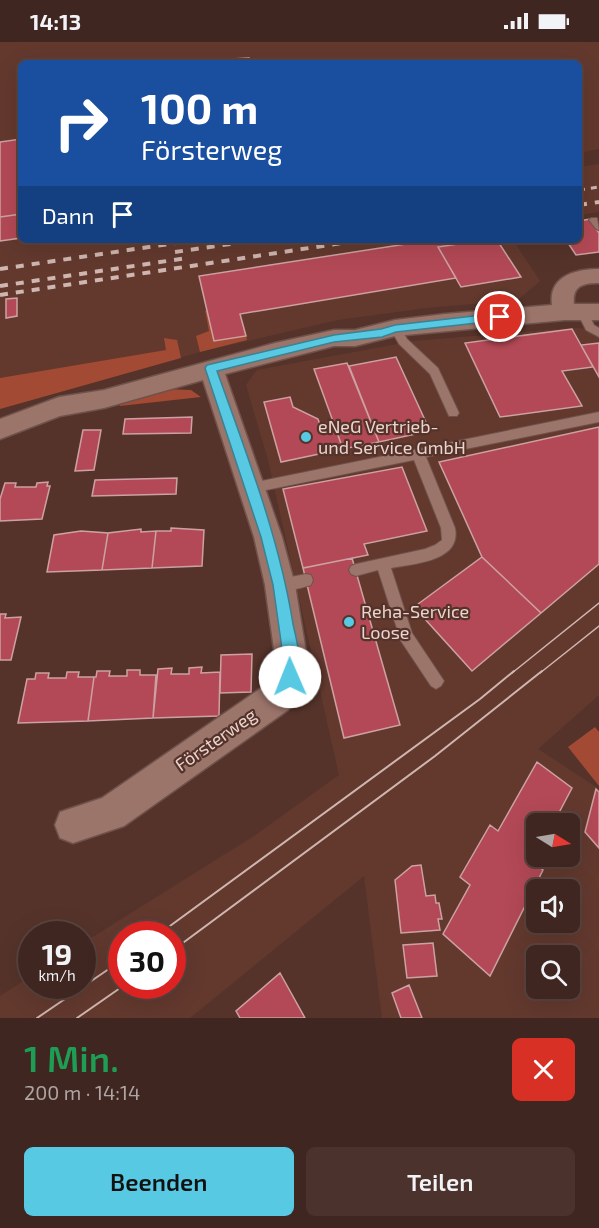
<!DOCTYPE html>
<html lang="de">
<head>
<meta charset="utf-8">
<style>
	body { margin:0; font-family:"Exo 2",sans-serif; background:#4b322d; color:#f1f3f6; height:100vh; display:flex; flex-direction:column; font-size:22px; white-space:nowrap }
	* { box-sizing:border-box; margin:0 }
	p { font-size:20px; color:#aea5a5 }
	.icon { flex:none; width:33px; height:33px; fill:none; stroke:currentColor; stroke-width:2; stroke-linecap:round; stroke-linejoin:round }
	.map { position:relative; height:976px; overflow:hidden }
	.sheet { display:flex; flex-direction:column; background:#402620; flex:1 }
	.sheet>* { flex:none }
	.guide { position:absolute; left:18px; top:18px; width:564px; height:183px; border-radius:9px; box-shadow:0 6px 24px #0002,0 0 0 2px #59433e; background:#1a4fa0; color:#fff; overflow:hidden }
	.needle { width:39px; rotate:101deg }
	.fabs { position:absolute; left:526px; top:771px; display:grid; gap:12px }
	.fabs a { display:grid; place-items:center; width:54px; height:54px; border-radius:9px; background:#402620; box-shadow:0 6px 24px #0002,0 0 0 2px #59433e; font-size:30px }
	.speed { position:absolute; left:18px; top:879px; display:flex; gap:12px; font-size:30px; font-weight:700; text-align:center }
	.speed>* { display:grid; place-content:center; width:78px; height:78px; border-radius:50%; background:#402620; box-shadow:0 6px 24px #0002,0 0 0 2px #59433e; line-height:1 }
	.speed small { font-size:15px; font-weight:400 }
	.speed .limit { border:9px solid #d22; background:#fff; color:#111 }
	.pin { position:absolute; display:grid; place-items:center; width:51px; height:51px; color:#fff; margin:-26px; border:3px solid #fff; border-radius:50%; box-shadow:0 2px 6px #0007 }
	.me { position:absolute; width:66px; margin:-33px; rotate:359deg; stroke-linejoin:round; filter:drop-shadow(0 0 4px #0008) }
	.turn { display:flex; align-items:center; gap:21px; height:126px; padding:0 24px; font-size:27px }
	.turn .icon { width:78px; height:78px; stroke-width:2.5 }
	.turn b { display:block; font-size:42px; line-height:51px }
	.then { display:flex; align-items:center; height:57px; padding:0 24px; background:#0003; gap:12px; font-size:22px }
	.round { display:grid; place-items:center; flex:none; width:63px; height:63px; border-radius:9px; background:#4b322d }
	.head { display:flex; align-items:center; justify-content:space-between; height:102px; padding:0 24px }
	h1 { font-size:36px; font-weight:600; line-height:45px; color:#1e9e55 }
	.button { display:flex; gap:12px; margin-top:auto; padding:12px 24px }
	.button a { flex:1; height:69px; border-radius:9px; background:#58c9e3; color:#111; font-size:24px; font-weight:600; line-height:69px; text-align:center }
	.button a+a { background:#4b322d; color:#f1f3f6 }
	.status { display:flex; justify-content:space-between; align-items:center; height:42px; padding:0 30px; background:#402620; direction:ltr }
	.status svg { height:16px; fill:currentColor }
	.map>svg:first-child { display:block }
	.built { fill:#63392e; fill-rule:evenodd }
	.green { fill:#a24a33 }
	.building { fill:#b34956; stroke:#cda1a3; stroke-width:1.5 }
	.lines { fill:none; stroke-linecap:round; stroke-linejoin:round }
	.service-casing { stroke:#6e524b; stroke-width:2 }
	.minor-casing { stroke:#6e524b; stroke-width:3 }
	.service { fill:#9b746a; fill-rule:evenodd }
	.minor { fill:#9b746a; fill-rule:evenodd }
	.tram-far1 { stroke:#cfb6b0; stroke-width:1.5 }
	.tram { stroke:#cfb6b0; stroke-width:2 }
	.rail-far1 { stroke:#cfb6b0; stroke-width:3; stroke-dasharray:6 6; stroke-linecap:butt }
	.rail { stroke:#cfb6b0; stroke-width:4; stroke-dasharray:8 8; stroke-linecap:butt }
	.route { fill:#58c9e3; stroke:#398394; stroke-width:1.5 }
	.poi-dot { fill:#58c9e3; stroke:#55332a; stroke-width:2 }
	.labels { text-anchor:middle; stroke-width:4.5; stroke-linejoin:round; paint-order:stroke }
	.poi-label { font-size:18px; fill:#ebd5cf; stroke:#55332a; text-anchor:start }
	.street-label { font-size:18px; fill:#ebd5cf; stroke:#55332a }
</style>
</head>
<body>
<div class="status"><b>14:13</b><svg viewBox="0 0 49 12"><path d="M0 12V9h3v3zM5 12V6h3v6zM10 12V3h3v9zM15 12V0h3v12zM26 1h20v11H26zM47 4h2v5h-2z"/></svg></div>
<div class="map">
<svg width="599" height="976" viewBox="0 0 599 976">
	<rect width="100%" height="100%" fill="#55332a"/>
	<path class="built" d="M0,0h599v107l-20,4v-90h-558v177h492l27,41 -22,19 -92,8 -88,12 -138,32 -200,57z
		M599,122v48l-20,3v-48z
		M570,286l29,1v366l-61,54 61,40v229h-217l-18,-142 -174,142h-190v-22l31,-20 1,10h50l1,-43 171,-107 85,-61 -71,-315 -22,-75 11,-15 157,-29zM537,782h33v32h-33zM537,848h33v32h-33zM122,892h50v52h-50zM537,914h33v32h-33z"/>
	<path class="green" d="M205,268l41,26 1,4 -47,12 -4,-16 13,-5z
		M164,296l13,2 4,18 -181,51v-31l166,-28z
		M165,347l26,1 10,7 -81,9 -1,-3z
		M595,685l4,5v54l-31,-39z"/>
	<path class="building" d="M249,16v3l-36,2v-3z
		M21,97v75l-21,3v-75z
		M21,172v24l-21,3v-24z
		M590,177l9,14v19l-23,3 -10,-15h13v-19z
		M432,198h53l-47,7 18,31 -216,36 6,22 -32,5 -15,-65z
		M485,198h12l24,37 -60,10 -23,-40z
		M17,256v18l-11,2v-19z
		M572,287l21,38 -31,4 20,35 -82,11 -35,-74z
		M599,301v34l-18,-32z
		M396,315l34,74 -51,11 -30,-76z
		M347,321l32,79 -36,7 -29,-80z
		M290,355l3,10 25,12 2,6 13,-3 10,27 -62,13 -17,-60z
		M192,375l-1,16 -68,1 2,-15z
		M599,385v137l-58,49 -59,-56 -43,-95z
		M83,388h18l-7,40 -19,1z
		M402,425l25,64 -63,13 4,11 -65,13 -20,-79z
		M177,436l-1,16 -84,2 3,-16z
		M48,440l-1,4h3l-8,33 -42,2v-22l5,-16h11l-1,4h21l1,-4z
		M171,486l33,2 -2,36 -50,2 4,-37h15z
		M141,487v3l15,-1 -4,37 -50,2 6,-37z
		M81,489l27,2 -6,37 -55,2 7,-37z
		M482,515l59,56 -69,58 -58,-64z
		M352,516l48,167 -56,13 -41,-170z
		M0,572h6l-1,4 16,-1 -10,43h-11z
		M252,612l-1,38 -31,1 1,-38z
		M202,625l-1,6 19,-1 -1,44 -66,2 5,-49 14,-1 -1,6h18v-6z
		M127,628h13v5h16l-3,43 -65,3 6,-44h2l1,-6h13l-1,5h18z
		M67,630h12l-1,5h16l-6,44 -70,2 9,-44h8l1,-6h13l-1,5h18z
		M537,720l35,26 -19,36h-16v31l-4,7 10,8 -53,106 -47,-42 27,-49 -10,-8 30,-52 8,6z
		M596,747l3,3v56l-14,-16z
		M421,823l5,31 9,-1 1,8h3l3,16h-4l2,11 -39,3 -6,-53 17,-14z
		M433,901l4,33 -30,2 -4,-33z
		M280,931l25,45h-65l-4,-7z
		M409,943l13,33h-21l-9,-25z"/>
	<g class="lines">
		<g class="service-casing">
			<path id="service" d="M591,176h6l2,12 -3,-1 -7,-9z
				M582,266l4,1 8,16 5,3v9l-13,-7 -9,-18z
				M395,282l4,1 8,14 31,29 21,45 -2,3h-8l-19,-42 -31,-30 -9,-16z
				M599,370v10l-173,35 29,71c7,33 -41,36 -64,40l21,65 32,48 -3,5 -5,3 -5,-3 -30,-45 -23,-71 -22,6 -5,-2 -2,-4 2,-4 5,-2 69,-15 10,-4 7,-5 -1,-12 -27,-68 -162,33 -5,-1 -1,-4 1,-4 5,-1z
				M306,532l5,1 2,5 -2,5c-10,3 -26,8 -36,5l-2,-5 2,-5z"/>
		</g>
		<g class="minor-casing">
			<path id="minor" d="M599,227v14c-16,0 -27,3 -25,21h25v16h-34l-170,16 -40,10h-21l-109,28 57,163 13,48 13,79 -6,24 -14,22 -164,116 -51,17 -13,-5 -5,-13 5,-13 42,-14 162,-112 11,-15 1,-7 -11,-79 -11,-48 -51,-157 -99,28 -44,8 -60,23v-20l59,-22 45,-7 171,-47 59,-13h21l40,-10 50,-6 107,-9c-4,-29 24,-36 47,-36z"/>
		</g>
		<use href="#service" class="service"/>
		<use href="#minor" class="minor"/>
		<path class="tram-far1" d="M512,631l87,-70
			M540,631l59,-47"/>
		<path class="tram" d="M159,892l321,-235 34,-28
			M172,909l263,-195 107,-85
			M37,976l85,-58
			M77,976l46,-32"/>
		<path class="rail-far1" d="M579,148l20,-3"/>
		<path class="rail" d="M579,163l20,-3
			M175,210l83,-12
			M0,227l196,-29
			M0,244l187,-28
			M0,253l362,-55"/>
	</g>
	<path class="route" d="M500,271l5,4 -1,3 -108,12 -14,5 -48,5 -117,29c30,84 62,166 76,253 4,19 11,40 3,59l-6,2 -5,-2 -2,-6 1,-14 -11,-78 -12,-48 -56,-169 2,-3 127,-30 47,-6 14,-4z"/>
	<g class="poi-dot">
		<circle cx="306" cy="395" r="6"/>
		<circle cx="349" cy="580" r="6"/>
	</g>
	<g class="labels">
		<g class="poi-label">
			<text x="318" y="391">eNeG Vertrieb-<tspan x="318" dy="21">und Service GmbH</tspan></text>
			<text x="361" y="576">Reha-Service<tspan x="361" dy="21">Loose</tspan></text>
		</g>
		<g class="street-label">
			<text transform="translate(216 698) rotate(-35)" y="6">Försterweg</text>
		</g>
	</g>
</svg>
<div class="fabs">
<a><svg class="needle" viewBox="-14 -14 28 28"><path d="M0-13l5 13h-10z" fill="#e53935"/><path d="M0 13l5-13h-10z" fill="#aea5a5"/></svg></a>
<a><svg class="icon" aria-label="sound" viewBox="0 0 24 24"><path d="M4 9h4l5-4v14l-5-4H4zM17 9q2 3 0 6"/></svg></a>
<a><svg class="icon" aria-label="search" viewBox="0 0 24 24"><circle cx="10" cy="10" r="6"/><path d="M15 15l6 6"/></svg></a>
</div>
<div class="speed"><div>19<small>km/h</small></div><div class="limit">30</div></div>
<div class="pin" style="left:500px;top:275px;background:#d93025"><svg class="icon" aria-label="arrive" viewBox="0 0 24 24"><path d="M6 21V4h12l-3 4 3 4H6"/></svg></div>
<svg class="me" style="left:290px;top:635px" viewBox="-20 -20 40 40"><circle r="19" fill="#fff"/><path d="M0-13L10 11 0 6-10 11z" fill="#58c9e3"/></svg>
<div class="guide">
<div class="turn"><svg class="icon" aria-label="right" viewBox="0 0 24 24"><path d="M7 20v-9h11M14 6l5 5-5 5"/></svg><div><b>100 m</b>Försterweg</div></div>
<div class="then">Dann<svg class="icon" aria-label="arrive" viewBox="0 0 24 24"><path d="M6 21V4h12l-3 4 3 4H6"/></svg></div>
</div>
</div>
<section class="sheet">
<div class="head"><div><h1>1 Min.</h1><p>200 m · 14:14</p></div><a class="round" style="background:#d93025;color:#fff"><svg class="icon" aria-label="close" viewBox="0 0 24 24"><path d="M6 6l12 12M18 6L6 18"/></svg></a></div>
<div class="button"><a>Beenden</a><a>Teilen</a></div>
</section>
</body>
</html>
